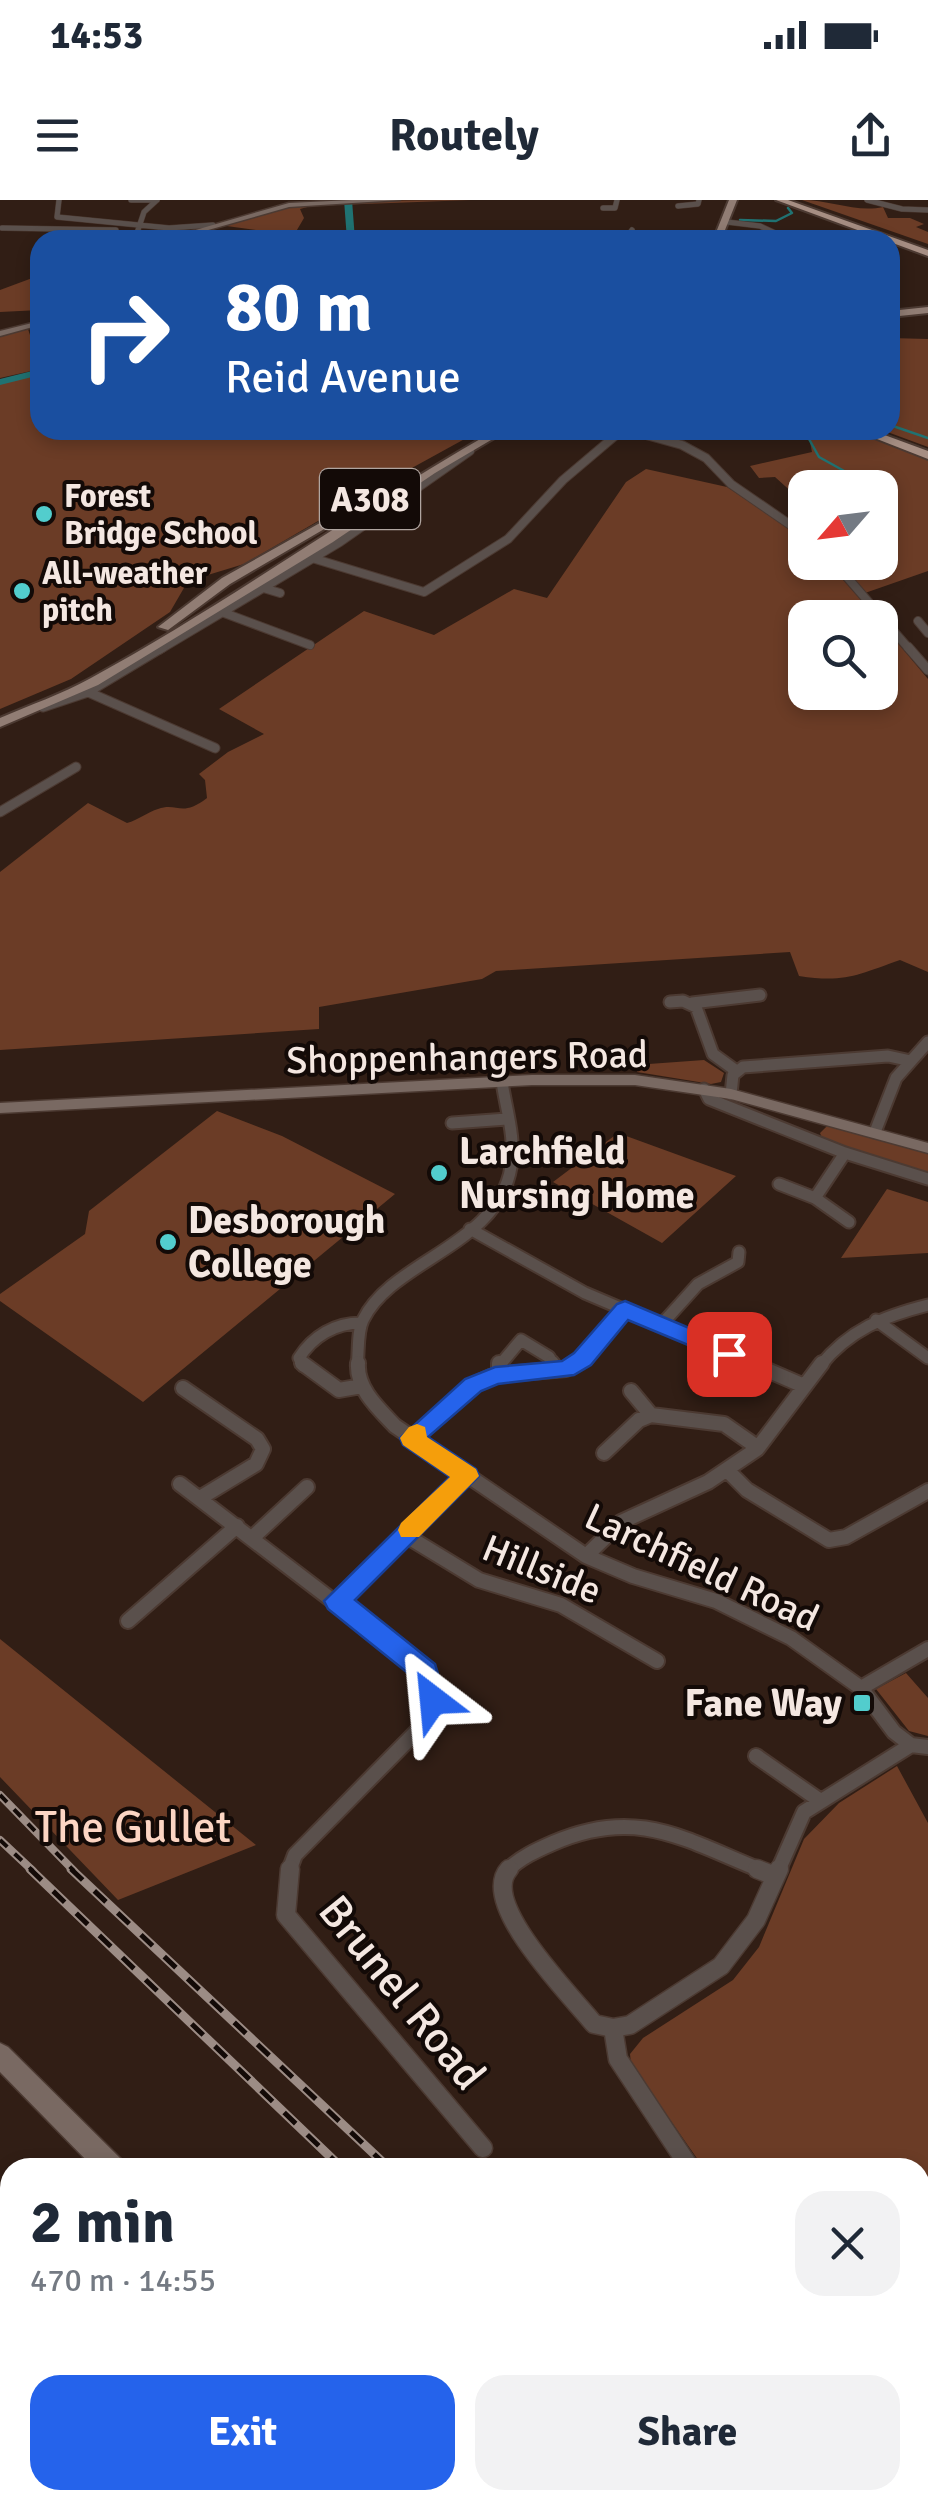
<!DOCTYPE html>
<html lang="en">
<head>
<meta charset="utf-8">
<style>
	body { margin:0; font-family:Signika,sans-serif; background:#f2f2f3; color:#1f2937; height:100vh; display:flex; flex-direction:column; font-size:38px; white-space:nowrap }
	* { box-sizing:border-box; margin:0 }
	p { font-size:32px; color:#747a83 }
	.icon { flex:none; width:55px; height:55px; fill:none; stroke:currentColor; stroke-width:2; stroke-linecap:round; stroke-linejoin:round }
	.map { position:relative; flex:1; overflow:hidden }
	.sheet { position:absolute; left:0px; top:1958px; width:930px; height:352px; display:flex; flex-direction:column; background:#fff; border-radius:30px 30px 0 0; box-shadow:0 5px 15px #0003 }
	.sheet>* { flex:none }
	.hud { position:absolute; left:30px; top:30px; width:870px; height:210px; border-radius:30px; box-shadow:0 5px 15px #0003; background:#1a4fa0; color:#fff; overflow:hidden }
	.needle { width:65px; rotate:242deg }
	.controls { position:absolute; left:788px; top:270px; display:grid; gap:20px }
	.controls a { display:grid; place-items:center; width:110px; height:110px; border-radius:20px; background:#fff; box-shadow:0 5px 15px #0003; font-size:50px }
	.pin { position:absolute; display:grid; place-items:center; width:85px; height:85px; color:#fff; margin:-42px; border-radius:20px; box-shadow:0 5px 15px #0006 }
	.me { position:absolute; width:110px; margin:-55px; rotate:331deg; stroke-linejoin:round; filter:drop-shadow(0 0 8px #0008) }
	.turn { display:flex; align-items:center; gap:35px; height:210px; padding:0 30px; font-size:45px }
	.turn .icon { width:130px; height:130px; stroke-width:2.5 }
	.turn b { display:block; font-size:70px; line-height:85px }
	.round { display:grid; place-items:center; flex:none; width:105px; height:105px; border-radius:30px; background:#f2f2f3 }
	.overview { display:flex; align-items:center; justify-content:space-between; height:170px; padding:0 30px }
	h1 { font-size:60px; font-weight:700; line-height:75px }
	.cta { display:flex; gap:20px; margin-top:auto; padding:20px 30px }
	.cta a { flex:1; height:115px; border-radius:30px; background:#2563eb; color:#fff; font-size:40px; font-weight:700; line-height:115px; text-align:center }
	.cta a+a { background:#f2f2f3; color:#1f2937 }
	.status { display:flex; justify-content:space-between; align-items:center; height:70px; padding:0 50px; background:#fff; direction:ltr }
	.status svg { height:28px; fill:currentColor }
	header { display:flex; justify-content:space-between; align-items:center; height:130px; padding:0 30px; background:#fff; font-size:45px; font-weight:700 }
	.map>svg:first-child { display:block }
	.green { fill:#6b3c26 }
	.lines { fill:none; stroke-linecap:round; stroke-linejoin:round }
	.stream { stroke:#207272; stroke-width:2.5 }
	.river { fill:#207272; fill-rule:evenodd }
	.street-far5-casing { stroke:#4c3a32; stroke-width:6 }
	.street-far4-casing { stroke:#4c3a32; stroke-width:10 }
	.street-far3-casing { stroke:#4c3a32; stroke-width:11 }
	.street-far2-casing { stroke:#4c3a32; stroke-width:15 }
	.street-far1-casing { stroke:#4c3a32; stroke-width:18 }
	.street-casing { stroke:#4c3a32; stroke-width:21 }
	.secondary-casing { stroke:#4c3a32; stroke-width:3 }
	.primary-casing { stroke:#4c3a32; stroke-width:4 }
	.highway-casing { stroke:#4c3a32; stroke-width:4 }
	.street-far5 { stroke:#5a504c; stroke-width:5 }
	.street-far4 { stroke:#5a504c; stroke-width:8 }
	.street-far3 { stroke:#5a504c; stroke-width:9 }
	.street-far2 { stroke:#5a504c; stroke-width:11 }
	.street-far1 { stroke:#5a504c; stroke-width:14 }
	.street { stroke:#5a504c; stroke-width:18 }
	.secondary { fill:#796962; fill-rule:evenodd }
	.primary { fill:#917d74; fill-rule:evenodd }
	.highway { fill:#a68e83; fill-rule:evenodd }
	.rail-far1-casing { stroke:#9c8c85; stroke-width:8 }
	.rail-casing { stroke:#9c8c85; stroke-width:9 }
	.rail-far1 { stroke:#130a07; stroke-width:4; stroke-dasharray:10; stroke-linecap:butt }
	.rail { stroke:#130a07; stroke-width:5; stroke-dasharray:16; stroke-linecap:butt }
	.route { fill:#2563eb; stroke:#184099; stroke-width:2.5 }
	.slow { fill:#f59e0b }
	.poi-dot { fill:#52cdcd; stroke:#130a07; stroke-width:4 }
	.labels { text-anchor:middle; stroke-width:8; stroke-linejoin:round; paint-order:stroke }
	.far-poi-label { font-size:32px; font-weight:bold; fill:#f4e7e1; stroke:#130a07; text-anchor:start }
	.shield { fill:#130a07; stroke:#b0a5a0; stroke-width:2.5 }
	.shield-label { font-size:35px; font-weight:bold; fill:#f4e7e1 }
	.street-label { font-size:38px; fill:#f4e7e1; stroke:#130a07 }
	.poi-label { font-size:38px; font-weight:bold; fill:#f4e7e1; stroke:#130a07; text-anchor:start }
	.near-park-label { font-size:45px; fill:#fcd5c3; stroke:#130a07 }
	.near-street-label { font-size:45px; fill:#f4e7e1; stroke:#130a07 }
</style>
</head>
<body>
<div class="status"><b>14:53</b><svg viewBox="0 0 49 12"><path d="M0 12V9h3v3zM5 12V6h3v6zM10 12V3h3v9zM15 12V0h3v12zM26 1h20v11H26zM47 4h2v5h-2z"/></svg></div>
<header><svg class="icon" aria-label="menu" viewBox="0 0 24 24"><path d="M4 6h16M4 12h16M4 18h16"/></svg>Routely<svg class="icon" aria-label="share" viewBox="0 0 24 24"><path d="M12 15V3M7 8l5-5 5 5M5 13v7h14v-7"/></svg></header>
<div class="map">
<svg width="928" height="2309" viewBox="0 0 928 2309">
	<rect width="100%" height="100%" fill="#311e15"/>
	<path class="green" d="M471,0l-160,6 -11,3 4,9 -10,17 -75,-10 90,-24z
		M802,0c28,0 55,13 81,7l5,11h22l14,6 -8,3 12,5v12z
		M35,77l5,1v32l-40,2v-22z
		M28,129l2,6 10,-1v35l-40,9v-41z
		M890,138l38,1v108l-46,-17h8z
		M40,172v58h441l-111,61 -38,-3 -4,3 28,8 -112,65 -56,17 -18,31 -99,67 -71,30v-325z
		M804,230h46l78,28v113l-63,22 -26,-30 41,-1v-74h-75v16l-30,-27 -16,1 -9,-12 62,-14 -4,-20z
		M646,269l81,18 71,47 7,7v21l23,1 48,54 -71,1v74h75v-70l48,57v293l-28,-12c-43,15 -55,23 -101,16l-9,-24 -294,19 -14,8 -163,28v22l-319,21v-178l88,-69 39,20c11,-3 21,-11 31,-14 20,-7 23,9 49,-11l-2,-18 -6,-6 29,-22 36,-18 -45,-25 145,-98 70,24 80,-46 33,9 79,-116z
		M704,860l20,13 -3,9 -10,2 -74,-12 -2,-7z
		M217,911l65,25 113,58 -252,208 -143,-101v-7l85,-60 4,-23z
		M829,924l99,27v25l-105,-36 -3,-7z
		M618,933l118,43 -74,67 -109,-61z
		M887,989l41,13v51l-87,5z
		M0,1439l256,206 -138,55 -118,-123z
		M906,1473l22,25v38l-19,-5 -33,-42z
		M897,1566l31,57v588l-3,-3 -5,4v-244l-217,-1 -72,-103 -1,-10 13,-16 90,-58 26,-33 45,-108 35,-36z"/>
	<g class="lines">
		<path class="stream" d="M740,20l36,1 16,-8 -4,-5
			M890,225l38,13
			M804,230l15,27 45,25"/>
		<path class="river" d="M344,0h8l3,40h-8z
			M40,169v6l-40,10v-6z"/>
		<g class="street-far5-casing">
			<path id="street-far5" d="M59,0l-2,17 112,11 44,-3
				M131,0h26
				M867,0l35,9 26,1
				M678,6l20,-2 1,-4
				M603,8h12l2,-8
				M727,22l33,4 28,13
				M2,28l114,2
				M138,30l6,-18 13,-12
				M739,37l4,3
				M625,40l7,-10"/>
		</g>
		<g class="street-far4-casing">
			<path id="street-far4" d="M628,230l54,15 24,13 25,26 74,51
				M538,232l9,-2
				M312,358l112,34 84,-53 55,-59 59,-50
				M834,362l76,88
				M260,387l20,6
				M219,411l91,34
				M918,421l10,12
				M159,450l181,-108 130,-91"/>
		</g>
		<g class="street-far3-casing">
			<path id="street-far3" d="M908,447l20,23
				M88,492l127,56
				M43,507l45,-15 75,-45
				M0,612l76,-45"/>
		</g>
		<g class="street-far2-casing">
			<path id="street-far2" d="M670,802l13,-1 13,6 17,47 22,16
				M692,803l68,-8
				M704,889l5,10 136,54 83,26
				M731,894l2,-19 10,-8 145,-11 23,5
				M452,923l55,-4
				M875,932l21,-54 32,-36
				M779,984l36,14 34,24
				M815,998l30,-45
				M470,1029l115,64 172,73
				M876,1120l52,38
				M661,1125l37,-41 40,-22 1,-10
				M303,1166l-4,-8c14,-22 36,-35 62,-35
				M357,1166c2,-14 0,-34 6,-46 29,-60 135,-74 148,-153 5,-28 -5,-58 -9,-85
				M499,1166l22,-26 28,17 5,9
				M571,1166l12,-7 42,-50
				M820,1166c29,-36 64,-50 108,-61"/>
		</g>
		<g class="street-far1-casing">
			<path id="street-far1" d="M302,1163l37,27 23,-4
				M358,1163c-2,26 21,46 37,63l191,130 47,20 83,25 75,37 70,50 33,44 17,13
				M499,1163v12
				M552,1163l4,7
				M751,1163l53,23
				M183,1188l74,51 6,10 -7,15 -56,34
				M631,1191l20,24
				M412,1238l61,-53 22,-10 71,-6 9,-6
				M604,1253l35,-33 12,-5 73,9 33,23
				M728,1271l19,19 82,50 17,-3 82,-46
				M180,1284l246,188 7,28 -15,30 -123,125 -6,16
				M405,1335l74,45 82,25 96,56
				M252,1338l55,-51
				M586,1356l35,-34 87,-40 49,-33 65,-86
				M337,1401l130,-126
				M128,1421l109,-95
				M861,1488l67,-39
				M756,1556l63,44
				M507,1671c12,-13 30,-21 46,-28 85,-37 132,-3 210,28
				M778,1671l26,-59 107,-67 17,2"/>
		</g>
		<g class="street-casing">
			<path id="street" d="M290,1669l-4,46 197,233
				M509,1669c-31,34 62,126 85,155l19,4 17,-3 91,-59 35,-46 23,-51
				M757,1669l18,7
				M613,1828l5,31 72,109
				M169,2300l5,9
				M51,2309l9,-9"/>
		</g>
		<g class="secondary-casing">
			<path id="secondary" d="M352,0h48l-111,7 -116,33h-12l128,-37z
				M40,121v4l-40,11v-5z
				M532,875h103l96,14 197,54v10l-197,-54 -96,-14h-103l-532,28v-10z
				M0,1843l8,4 113,112 3,9h-30l-94,-96z
				M443,2300h34l4,9h-34z"/>
		</g>
		<g class="primary-casing">
			<path id="primary" d="M729,0h8l-16,40h-8z
				M928,107v6l-38,4v-6z
				M496,230h12l-73,43 -102,69 -235,143 -98,42v-9c30,-13 62,-24 91,-40 139,-76 267,-170 405,-248z
				M352,305l10,2 -132,77 -62,46 -10,-3 64,-49z"/>
		</g>
		<g class="highway-casing">
			<path id="highway" d="M776,0h12l140,50v6z
				M854,230h17l57,21v8z"/>
		</g>
		<use href="#street-far5" class="street-far5"/>
		<use href="#street-far4" class="street-far4"/>
		<use href="#street-far3" class="street-far3"/>
		<use href="#street-far2" class="street-far2"/>
		<use href="#street-far1" class="street-far1"/>
		<use href="#street" class="street"/>
		<use href="#secondary" class="secondary"/>
		<use href="#primary" class="primary"/>
		<use href="#highway" class="highway"/>
		<g class="rail-far1-casing">
			<path id="rail-far1" d="M0,1595l74,76
				M0,1640l33,31"/>
		</g>
		<g class="rail-casing">
			<path id="rail" d="M30,1669l312,299
				M71,1669l318,299
				M676,2300l10,9
				M743,2300l10,9"/>
		</g>
		<use href="#rail-far1" class="rail-far1"/>
		<use href="#rail" class="rail"/>
	</g>
	<path class="route" d="M625,1101l112,47 3,6 -11,8 -101,-42 -37,45 -17,10 -76,9 -17,7 -53,46 48,32 3,7 -124,124 80,64 11,36 -4,9 -9,3 -10,-3 -9,-31 -86,-69 -4,-8 126,-124 -47,-32 -3,-7 65,-59 30,-12 67,-6 12,-8 43,-49z"/>
	<path class="slow" d="M417,1224l8,3 2,10 49,32 3,7 -60,61h-18l-3,-7 3,-7 49,-46 -47,-32 -3,-7 9,-11z"/>
	<g class="poi-dot">
		<circle cx="44" cy="314" r="10"/>
		<circle cx="22" cy="391" r="10"/>
		<circle cx="439" cy="973" r="10"/>
		<circle cx="168" cy="1042" r="10"/>
		<rect x="852" y="1493" width="20" height="20" rx="5"/>
	</g>
	<g class="labels">
		<g class="far-poi-label">
			<text x="64" y="307">Forest<tspan x="64" dy="37">Bridge School</tspan></text>
			<text x="42" y="384">All-weather<tspan x="42" dy="37">pitch</tspan></text>
		</g>
		<rect class="shield" x="320" y="269" width="100" height="60" rx="8"/>
		<g class="shield-label">
			<text x="370" y="311">A308</text>
		</g>
		<g class="street-label">
			<text transform="translate(467 857) rotate(-1)" y="13">Shoppenhangers Road</text>
			<text transform="translate(702 1367) rotate(25)" y="13">Larchfield Road</text>
			<text transform="translate(542 1369) rotate(22)" y="13">Hillside</text>
		</g>
		<g class="poi-label">
			<text x="459" y="964">Larchfield<tspan x="459" dy="44">Nursing Home</tspan></text>
			<text x="188" y="1033">Desborough<tspan x="188" dy="44">College</tspan></text>
			<text x="842" y="1516" text-anchor="end">Fane Way</text>
		</g>
		<g class="near-park-label">
			<text x="133" y="1642">The Gullet</text>
		</g>
		<g class="near-street-label">
			<text transform="translate(403 1792) rotate(51)" y="16">Brunel Road</text>
		</g>
	</g>
</svg>
<div class="controls">
<a><svg class="needle" viewBox="-14 -14 28 28"><path d="M0-13l5 13h-10z" fill="#e53935"/><path d="M0 13l5-13h-10z" fill="#747a83"/></svg></a>
<a><svg class="icon" aria-label="search" viewBox="0 0 24 24"><circle cx="10" cy="10" r="6"/><path d="M15 15l6 6"/></svg></a>
</div>
<div class="pin" style="left:729px;top:1154px;background:#d93025"><svg class="icon" aria-label="arrive" viewBox="0 0 24 24"><path d="M6 21V4h12l-3 4 3 4H6"/></svg></div>
<svg class="me" style="left:433px;top:1500px" viewBox="-20 -20 40 40"><path d="M0-17L14 15 0 8-14 15z" fill="#2563eb" stroke="#fff" stroke-width="4"/></svg>
<div class="hud">
<div class="turn"><svg class="icon" aria-label="right" viewBox="0 0 24 24"><path d="M7 20v-9h11M14 6l5 5-5 5"/></svg><div><b>80 m</b>Reid Avenue</div></div>
</div>
<section class="sheet">
<div class="overview"><div><h1>2 min</h1><p>470 m · 14:55</p></div><a class="round"><svg class="icon" aria-label="close" viewBox="0 0 24 24"><path d="M6 6l12 12M18 6L6 18"/></svg></a></div>
<div class="cta"><a>Exit</a><a>Share</a></div>
</section>
</div>
</body>
</html>
